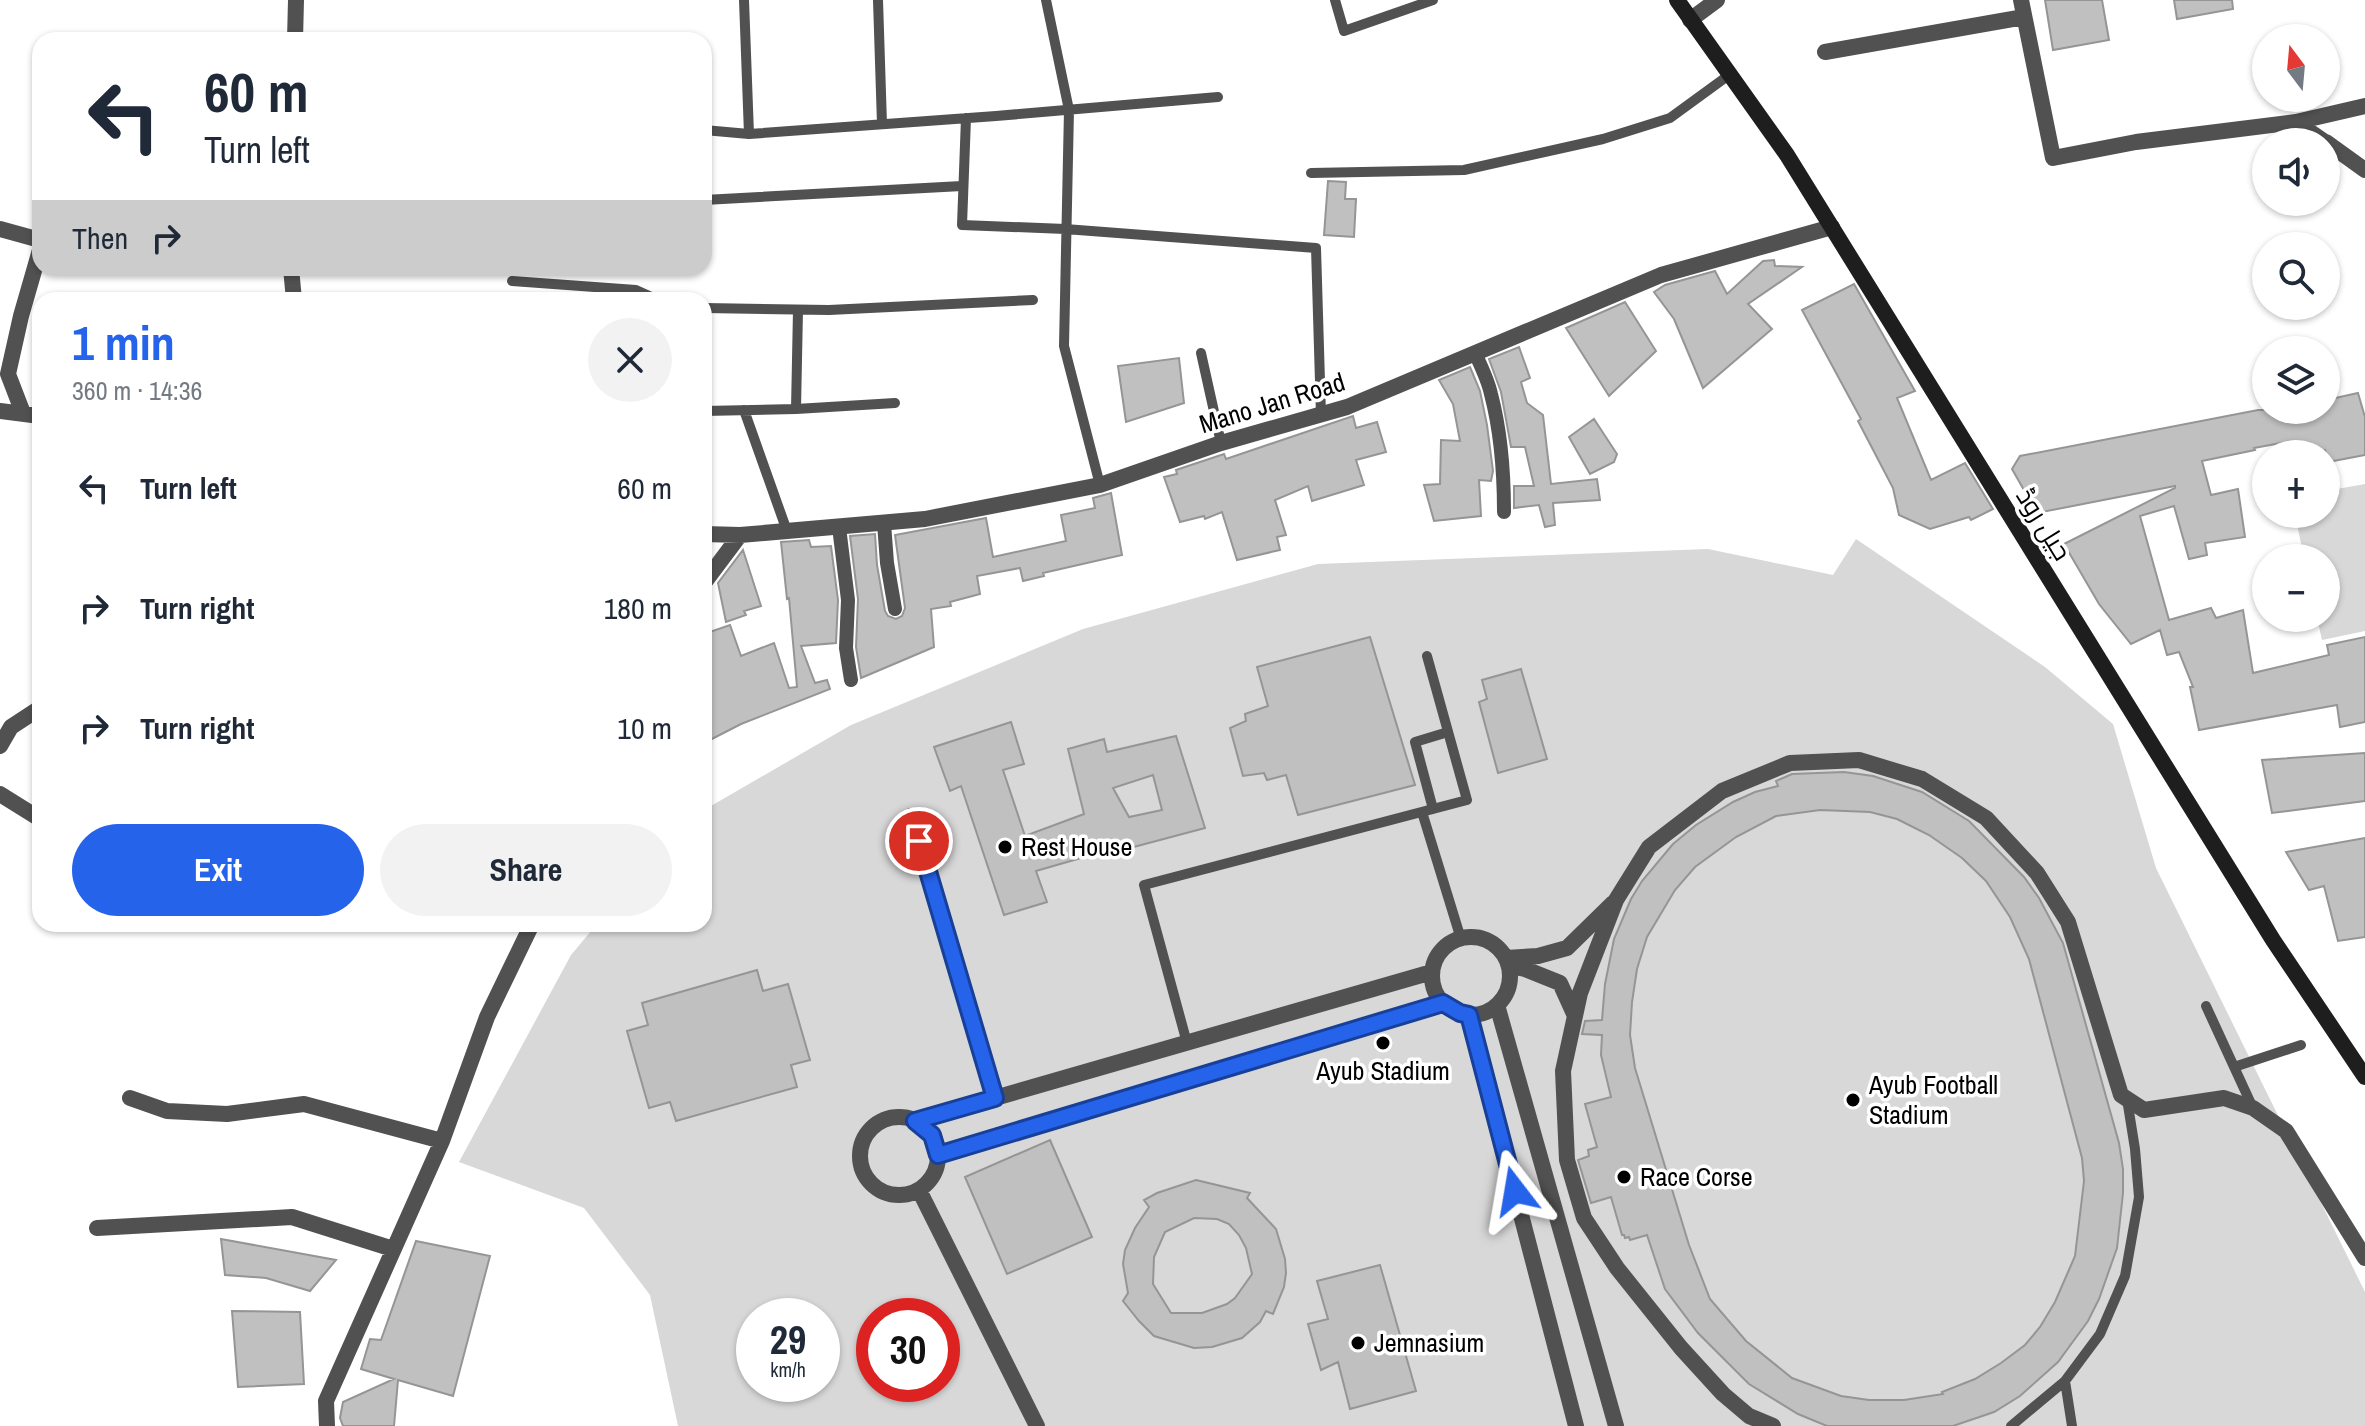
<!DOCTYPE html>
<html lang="en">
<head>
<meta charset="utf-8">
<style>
	body { margin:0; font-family:"Archivo Narrow",Cairo,sans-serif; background:#f2f2f3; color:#1f2937; height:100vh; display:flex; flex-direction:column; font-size:30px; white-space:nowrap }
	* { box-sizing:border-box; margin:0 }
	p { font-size:26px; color:#747a83 }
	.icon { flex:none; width:44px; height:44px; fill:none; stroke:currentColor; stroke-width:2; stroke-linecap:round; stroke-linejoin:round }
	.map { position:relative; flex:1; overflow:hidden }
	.panel { position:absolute; left:32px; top:292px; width:680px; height:640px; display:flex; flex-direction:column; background:#fff; border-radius:24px; box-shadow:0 2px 6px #0004 }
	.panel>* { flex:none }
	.banner { position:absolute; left:32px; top:32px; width:680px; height:244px; border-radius:24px; box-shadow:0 2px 6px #0004; background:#fff; color:#1f2937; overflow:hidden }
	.needle { width:52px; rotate:344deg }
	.tools { position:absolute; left:2252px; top:24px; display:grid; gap:16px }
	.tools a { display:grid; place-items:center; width:88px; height:88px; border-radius:50%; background:#fff; box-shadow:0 2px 6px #0004; font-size:40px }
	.speed { position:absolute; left:736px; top:1298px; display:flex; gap:16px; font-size:40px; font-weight:700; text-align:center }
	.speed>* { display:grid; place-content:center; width:104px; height:104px; border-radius:50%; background:#fff; box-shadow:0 2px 6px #0004; line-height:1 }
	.speed small { font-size:20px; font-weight:400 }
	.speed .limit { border:12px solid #d22; background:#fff; color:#111 }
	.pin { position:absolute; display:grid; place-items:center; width:68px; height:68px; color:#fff; margin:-34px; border:4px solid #fff; border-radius:50%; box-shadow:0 2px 8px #0007 }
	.me { position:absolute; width:88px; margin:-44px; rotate:346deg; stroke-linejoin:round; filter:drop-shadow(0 0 6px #0008) }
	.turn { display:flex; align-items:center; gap:28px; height:168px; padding:0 40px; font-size:36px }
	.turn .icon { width:104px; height:104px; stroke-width:2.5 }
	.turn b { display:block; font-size:56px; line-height:68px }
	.then { display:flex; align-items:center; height:76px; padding:0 40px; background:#0003; gap:16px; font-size:30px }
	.round { display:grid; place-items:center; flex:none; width:84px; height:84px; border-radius:42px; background:#f2f2f3 }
	.headline { display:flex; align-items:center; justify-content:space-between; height:136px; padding:0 40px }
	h1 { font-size:48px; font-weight:700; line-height:60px; color:#2563eb }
	.action { display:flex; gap:16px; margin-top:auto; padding:16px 40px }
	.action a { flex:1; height:92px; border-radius:48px; background:#2563eb; color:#fff; font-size:32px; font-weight:700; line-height:92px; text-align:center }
	.action a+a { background:#f2f2f3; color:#1f2937 }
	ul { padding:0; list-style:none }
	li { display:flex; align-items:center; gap:24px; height:120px; padding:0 40px }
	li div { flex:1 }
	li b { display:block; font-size:30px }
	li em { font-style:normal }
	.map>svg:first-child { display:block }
	.green { fill:#d8d8d8; fill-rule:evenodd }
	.building { fill:#c0c0c0; stroke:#959595; stroke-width:2; fill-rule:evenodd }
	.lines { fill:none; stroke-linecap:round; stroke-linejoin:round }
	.service { stroke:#515151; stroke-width:10 }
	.pedestrian { stroke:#515151; stroke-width:14 }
	.minor { stroke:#515151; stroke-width:16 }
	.secondary { stroke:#1e1e1e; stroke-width:16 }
	.route-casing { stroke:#184099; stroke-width:20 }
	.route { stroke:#2563eb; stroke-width:14 }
	.poi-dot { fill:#000; stroke:#fff; stroke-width:3 }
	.labels { text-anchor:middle; stroke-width:7; stroke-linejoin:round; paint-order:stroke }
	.street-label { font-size:26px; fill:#000; stroke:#fff }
	.poi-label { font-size:26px; fill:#000; stroke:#fff; text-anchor:start }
</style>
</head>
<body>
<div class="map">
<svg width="2365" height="1426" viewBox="0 0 2365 1426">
	<rect width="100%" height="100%" fill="#fff"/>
	<path class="green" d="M2365,484v147l-43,9 -5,-22h9v-60h-22l-9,-44h31v-23z
		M1856,539l189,128 68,57 43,144 209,424v134h-1687l-28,-131 -66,-87 -125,-46 112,-207 26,-31h107v-114l147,-85 232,-96 235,-65 390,-15 125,26zM754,1316h68v68h-68zM874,1316h68v68h-68z"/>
	<path class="building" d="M2045,0h57l7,40 -56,10z
		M2174,0h58l1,9 -56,10z
		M1328,181l18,1 -1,17h11l-2,38 -30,-2z
		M1774,260l1,6 27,1 -54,37 24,25 -69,59 -29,-69 -20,-27 11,-7 50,-14 12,23 36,-33z
		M1854,284l61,107 -18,7 34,82 34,-17 28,46 -22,11 -2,-3 -39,12 -31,-14 -6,-27 -35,-67 3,-2 -59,-109z
		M1625,302l31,49 -47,45 -43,-68z
		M1519,347l11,31 -9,4 6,21 16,12 8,69 46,-5 3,21 -47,3 2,22 -10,2 -6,-22 -25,3v-22h20l-9,-39h-14l-10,-55 -12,-33z
		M1179,358l5,45 -58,19 -8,-56z
		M1470,367l10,24 7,34 6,46 -2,10 -12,-1 2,36 -47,5 -10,-36 16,-1 1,-44 19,1 -7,-37 -14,-24z
		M2358,393l7,24v38l-37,7 -3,-12 -15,4h-15l-3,-13 -38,7 1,2 -53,11 9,34 27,-6 7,48 -40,6 2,12 -18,4 -15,-53 -34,10 29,104 42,-12 5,10 27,-8 10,63 76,-18 -2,-10 38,-8v85l-25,5 -3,-22 -138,25 -9,-43h3l-14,-35 -12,3 -7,-25 -29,14 -32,-40 -35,-60 111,-56v-2l-138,27 -25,-44 8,-13 238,-46h68v-10z
		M1353,416l3,12 21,-6 9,30 -30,8 8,25 -52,16 -4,-15 -33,14 11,35 -9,2 3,13 -43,10 -15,-48 -17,7 -1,-3 -24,6 -16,-45 13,-3 -1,-4 48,-16 2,5z
		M1594,419l23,35 -3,8 -24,12 -21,-37z
		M1111,493l11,62 -79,18 1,3 -21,5 -3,-13 -43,8 3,18 -30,8 1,4 -20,3 3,38 -73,31 -5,-31 2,-48 -8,-63 25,-2 2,31 8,46 3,5 8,3 6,-3 3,-8 -10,-73 91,-17 7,39 73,-16 -5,-26 34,-7 -2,-10z
		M809,540l2,7 20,-1 7,54 -2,43 -35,3 14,37 12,-3 3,9 -89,35 -37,19v-109l26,-9 11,31 33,-13 15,45 8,-1 -8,-89 -2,1 -6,-57z
		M743,550l18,56 -17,5 2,4 -20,7 -8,-39z
		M1370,637l45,148 -117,30 -12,-40 -19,5 -3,-7 -21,3 -13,-48 16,-7 -1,-7 23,-8 -11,-39z
		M1521,669l26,90 -49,14 -19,-71 8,-3 -5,-19z
		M1011,722l13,42 -21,6 22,66 59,-22 -16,-65 36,-10 3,13 69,-16 29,92 -109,29 -1,-3 -59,17 11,31 -43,13 -43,-129 -11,5 -16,-44zM1153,775l9,35 -33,7 -16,-29z
		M2365,753v48l-93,12 -10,-53z
		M1844,772l29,4 49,16 47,29 55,56 15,21 24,45 56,200 4,26v24l-6,55 -18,51 -11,22 -30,41 -38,34 -26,16 -41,14h-126l-29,-12 -49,-30 -51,-51 -33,-44 -18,-54 -17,5 -1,-3 -4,1 -1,-3h-2l-11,-38 -20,6 -13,-43 11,-4 -1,-6 9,-3 -12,-43 26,-7 -10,-42 1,-20 -20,-1 3,-13 17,-1 3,-36 9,-45 17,-40 11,-18 31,-37 23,-19 37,-23 22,-10 23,-6 -2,-5 16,-7zM1820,810l50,2 27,7 32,16 33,23 24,23 24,36 19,42 53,199 2,23 -9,75 -20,46 -15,25 -15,18 -24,18 -26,16 -33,13 1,2 -39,6h-35l-28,-4 -49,-18 -46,-37 -36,-42 -21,-54 -54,-177 -5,-33 2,-33 5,-33 10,-32 28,-47 20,-23 41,-30 40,-21z
		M2365,838v99l-27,4 -14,-55 -15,4 -23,-38z
		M757,970l6,21 25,-7 22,76 -19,5 6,22 -121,34 -6,-19 -21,6 -22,-77 21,-6 -6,-22z
		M1050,1140l42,97 -85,37 -42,-97z
		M1196,1180l54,13 -3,5 29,31 9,30 1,14 -2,14 -11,27 -7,-3 -6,11 -18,16 -30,9 -18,1 -40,-12 -15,-15 -16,-20 5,-8 -5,-29 2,-14 10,-22 14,-21 -5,-7 13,-7zM1194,1218l23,1 12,5 10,11 7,13 6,26 -17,24 -8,6 -25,9h-31l-18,-29 1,-27 11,-25z
		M221,1239l115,21 -26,31 -44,-13 -41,-3z
		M416,1241l74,15 -37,140 -55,-16 -4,46h-51l-3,-8 3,-16 51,-23 -33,-10 9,-30 11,1z
		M1380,1265l36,126 -66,18 -12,-47 -17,8 -13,-46 20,-5 -11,-38z
		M232,1311l68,1 4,72 -66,3z"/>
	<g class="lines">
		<path class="service" d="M744,0l5,134
			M878,0l4,124
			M1046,0l23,110 -5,236 36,139
			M1335,0l9,31 89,-31
			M966,118l-4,107 103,4 251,19 5,167
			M704,130l45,4 247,-18 222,-19
			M1311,173l153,-3 139,-31 67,-21 59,-43
			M704,200l258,-14
			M512,281l124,9 22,10
			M704,308l125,2 204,-10
			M1201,353l20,90
			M796,409l2,-99
			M744,410l43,121
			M704,411l92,-2 99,-6
			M1433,809l-18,-67 33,-10
			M1422,812l39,127
			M910,813l85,285
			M2206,1006l47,102
			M1187,1043l-43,-158 323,-85 -40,-144
			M2234,1067l67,-22
			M2065,1381l7,45
			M2011,1426l54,-45 35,-47 25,-58 14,-79 -4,-48 -8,-50"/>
		<path class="pedestrian" d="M1475,353c6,13 13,27 16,41 10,38 13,79 13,118
			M884,523l3,40 8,46
			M839,527l9,73 -2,48 5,32"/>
		<path class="minor" d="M2021,0l32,158 83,-16 160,-20 29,20
			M1690,20l27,-20
			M295,40l1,-40
			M1825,52l199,-35
			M2296,122l69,-16
			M2326,142l39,28
			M0,229l40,11
			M291,268l3,32
			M0,411l40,5
			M23,413l-15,-39 13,-58 19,-66
			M704,534l36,1 185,-16 175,-34 121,-42 126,-36 314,-132 171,-48
			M704,583l36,-48
			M0,746l11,-19 29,-19
			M0,794l40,25
			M1432 976a39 39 0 1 1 78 0a39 39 0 1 1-78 0Z
			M1506,958l32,-2 29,-8 46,-45
			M1509,966l16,3 35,14 15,33
			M1497,1005l119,421
			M1469,1015l107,411
			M130,1098l37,13 60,3 77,-10 138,37
			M860 1156a39 39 0 1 1 78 0a39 39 0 1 1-78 0Z
			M915,1121l517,-149
			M938,1155l505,-152
			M919,1190l118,236
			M97,1228l195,-11 101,32
			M327,1426l-1,-25 116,-260 45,-124 45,-93
			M1773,1426l-24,-10 -26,-22 -42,-46 -64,-80 -33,-50 -17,-58 -4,-89 17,-78 36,-93 33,-53 73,-56 68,-28 69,-3 63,19 64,39 51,55 31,49 53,173 23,15 80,-12 29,10 33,23 79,127"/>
		<path class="secondary" d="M1677,0l110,155 486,785 92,137"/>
	</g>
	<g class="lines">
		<g class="route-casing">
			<path id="route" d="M919,841l76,257 -80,23 17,14 6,20 505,-152 17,10 9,2 46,176"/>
		</g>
		<use href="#route" class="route"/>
	</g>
	<g class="poi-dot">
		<circle cx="1005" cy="847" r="8"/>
		<circle cx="1383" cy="1043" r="8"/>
		<circle cx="1853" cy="1100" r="8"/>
		<circle cx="1624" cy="1177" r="8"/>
		<circle cx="1358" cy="1343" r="8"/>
	</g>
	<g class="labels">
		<g class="street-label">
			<text transform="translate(1272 403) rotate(-17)" y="9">Mano Jan Road</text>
			<text transform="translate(2044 524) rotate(58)" y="9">جیل روڈ</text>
		</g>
		<g class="poi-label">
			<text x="1021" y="856">Rest House</text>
			<text x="1383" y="1080" text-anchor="middle">Ayub Stadium</text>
			<text x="1869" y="1094">Ayub Football<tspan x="1869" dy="30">Stadium</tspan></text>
			<text x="1640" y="1186">Race Corse</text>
			<text x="1374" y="1352">Jemnasium</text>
		</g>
	</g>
</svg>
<div class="tools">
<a><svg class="needle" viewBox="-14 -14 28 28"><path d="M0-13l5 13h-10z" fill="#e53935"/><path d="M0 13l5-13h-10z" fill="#747a83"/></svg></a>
<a><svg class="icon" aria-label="sound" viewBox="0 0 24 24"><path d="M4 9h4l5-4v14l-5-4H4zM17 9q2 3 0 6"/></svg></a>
<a><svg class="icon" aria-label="search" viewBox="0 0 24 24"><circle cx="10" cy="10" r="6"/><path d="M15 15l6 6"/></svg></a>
<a><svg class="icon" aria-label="layers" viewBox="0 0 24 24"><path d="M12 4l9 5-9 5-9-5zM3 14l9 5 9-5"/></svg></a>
<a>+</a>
<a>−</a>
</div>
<div class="speed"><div>29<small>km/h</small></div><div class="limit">30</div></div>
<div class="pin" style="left:919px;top:841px;background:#d93025"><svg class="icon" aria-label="arrive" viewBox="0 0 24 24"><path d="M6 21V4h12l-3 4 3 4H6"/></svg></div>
<svg class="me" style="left:1515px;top:1191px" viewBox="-20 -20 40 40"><path d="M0-17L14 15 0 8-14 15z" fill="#2563eb" stroke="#fff" stroke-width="4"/></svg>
<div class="banner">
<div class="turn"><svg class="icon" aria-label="left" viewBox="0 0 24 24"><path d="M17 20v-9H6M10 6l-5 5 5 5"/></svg><div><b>60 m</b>Turn left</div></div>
<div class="then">Then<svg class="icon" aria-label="right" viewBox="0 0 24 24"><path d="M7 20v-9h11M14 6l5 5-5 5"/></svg></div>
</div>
<section class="panel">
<div class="headline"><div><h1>1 min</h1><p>360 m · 14:36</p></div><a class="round"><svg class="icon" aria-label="close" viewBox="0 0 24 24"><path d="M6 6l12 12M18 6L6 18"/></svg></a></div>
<ul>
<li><svg class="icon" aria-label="left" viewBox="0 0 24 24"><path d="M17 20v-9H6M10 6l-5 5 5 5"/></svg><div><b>Turn left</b></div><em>60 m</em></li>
<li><svg class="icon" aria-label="right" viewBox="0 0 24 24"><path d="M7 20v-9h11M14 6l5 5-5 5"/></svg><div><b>Turn right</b></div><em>180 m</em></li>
<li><svg class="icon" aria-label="right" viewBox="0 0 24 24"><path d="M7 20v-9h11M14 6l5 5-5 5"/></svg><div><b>Turn right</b></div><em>10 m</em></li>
</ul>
<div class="action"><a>Exit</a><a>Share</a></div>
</section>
</div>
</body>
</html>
